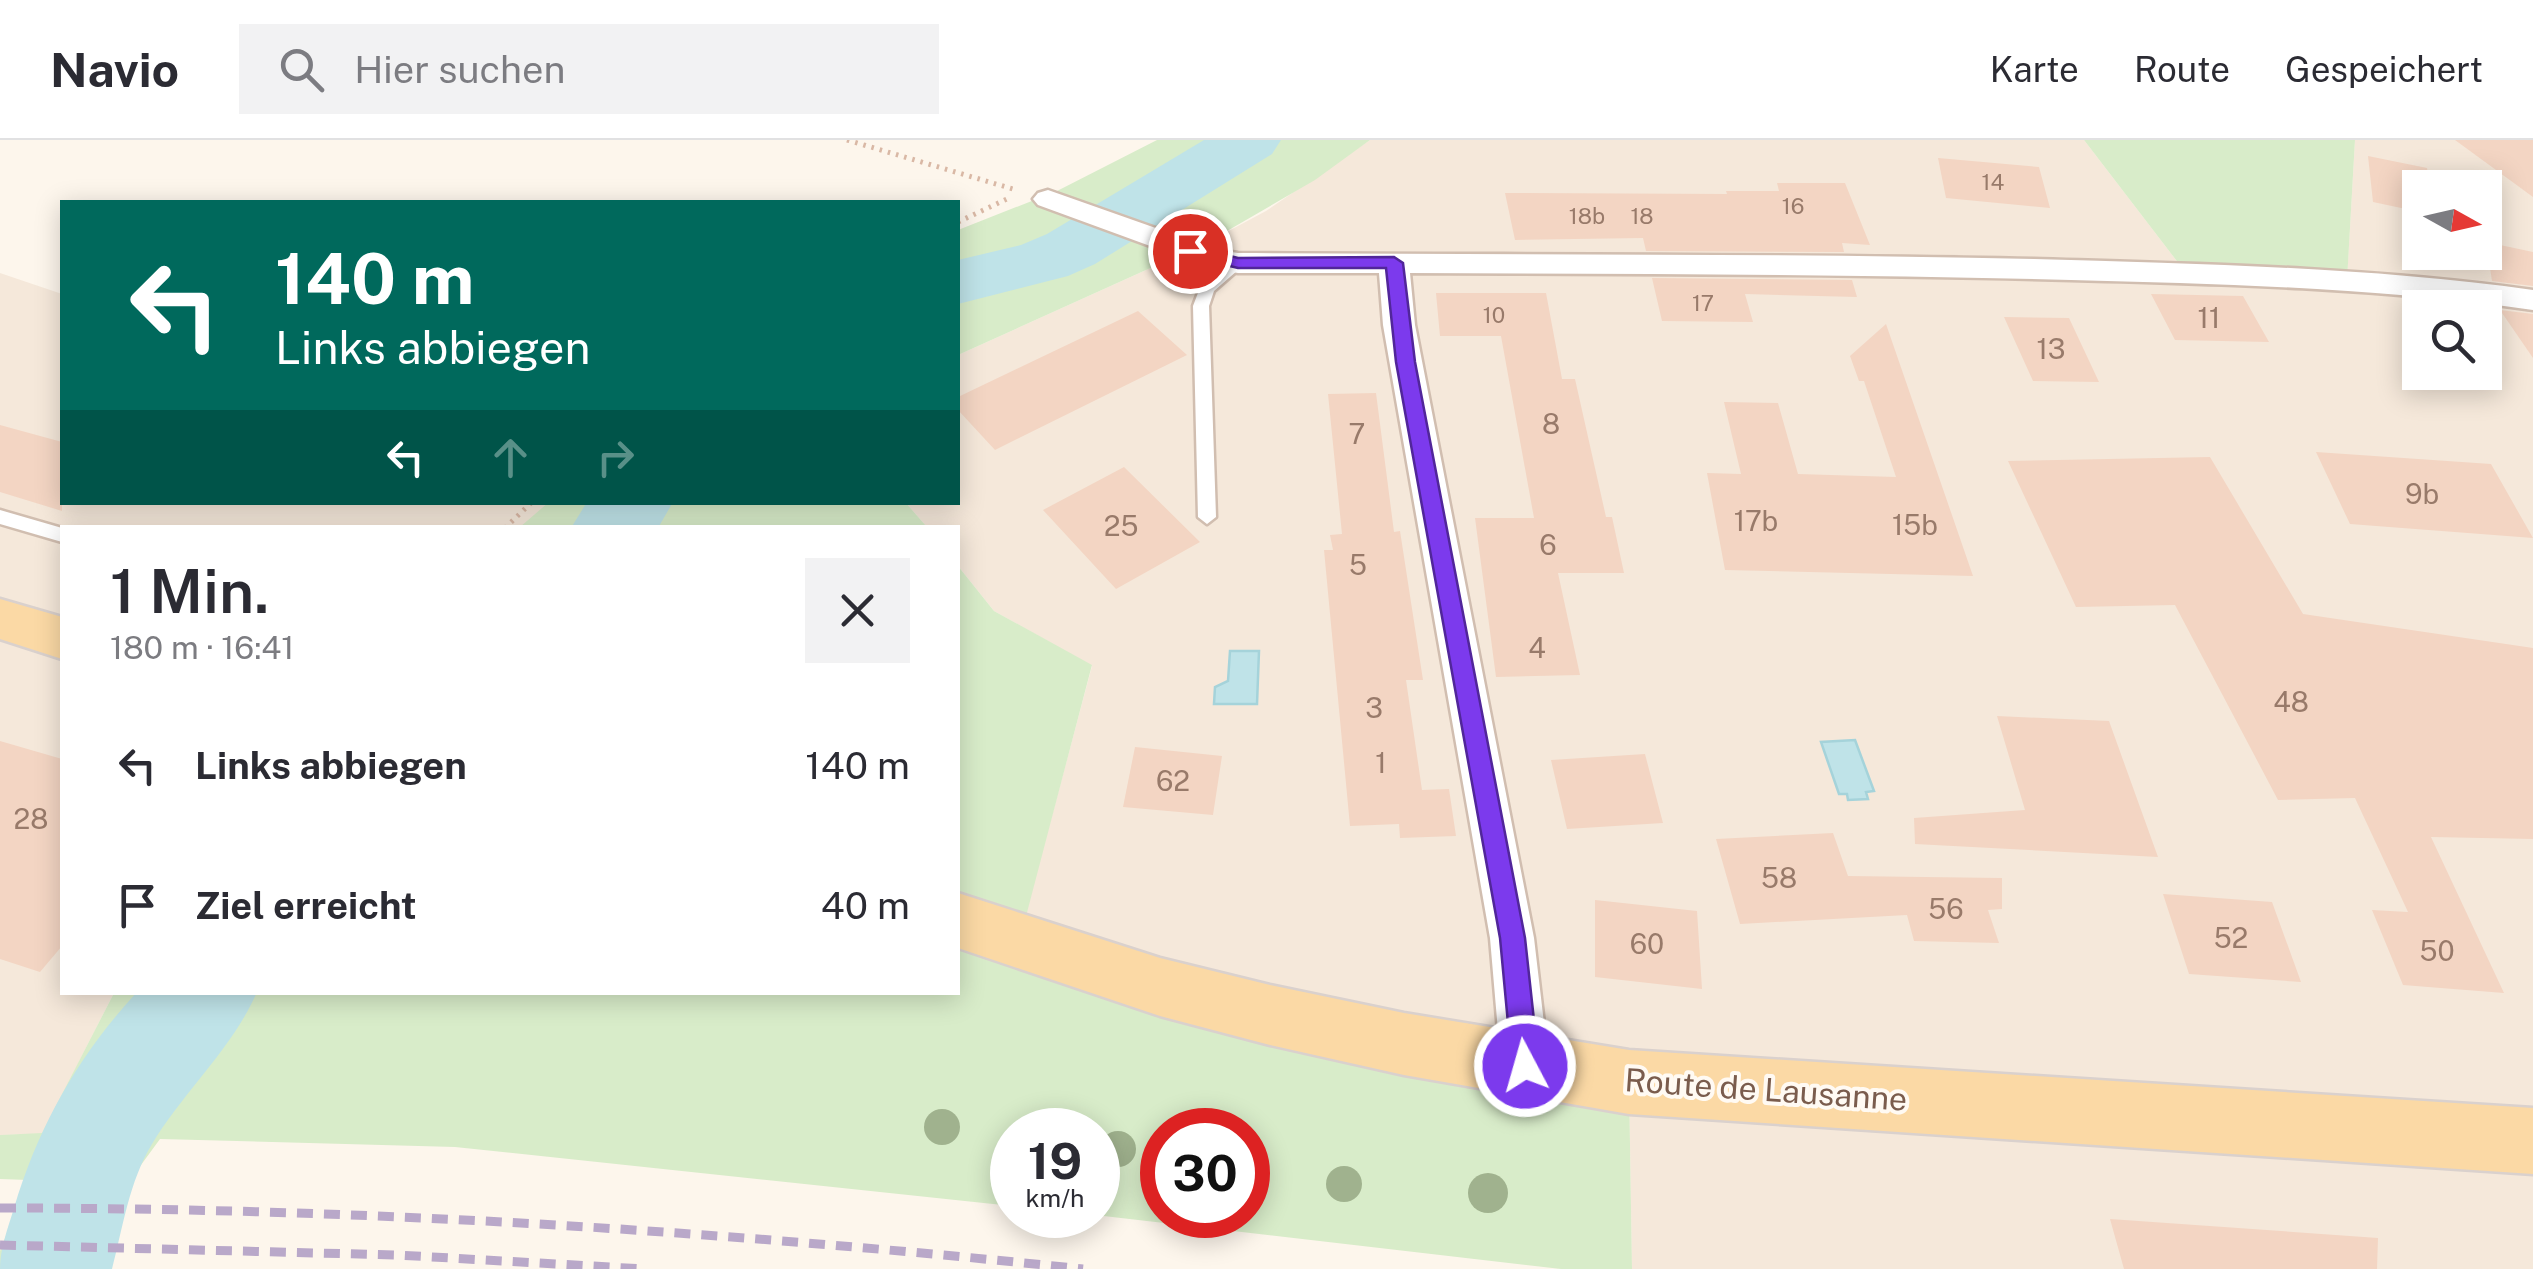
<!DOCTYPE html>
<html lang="de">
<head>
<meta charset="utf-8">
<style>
	body { margin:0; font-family:"Public Sans",sans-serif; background:#f2f2f3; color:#2b2b33; height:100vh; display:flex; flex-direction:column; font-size:38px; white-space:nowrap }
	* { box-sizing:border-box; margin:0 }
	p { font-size:32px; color:#7c7c81 }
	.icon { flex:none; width:55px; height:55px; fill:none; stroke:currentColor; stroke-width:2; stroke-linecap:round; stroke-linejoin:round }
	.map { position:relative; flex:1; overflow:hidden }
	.drawer { position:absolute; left:60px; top:385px; width:900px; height:470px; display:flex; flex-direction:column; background:#fff; border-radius:0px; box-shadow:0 5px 25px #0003 }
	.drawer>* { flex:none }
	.guide { position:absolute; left:60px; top:60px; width:900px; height:305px; border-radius:0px; box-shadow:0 5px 25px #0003; background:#00695c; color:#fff; overflow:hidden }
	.needle { width:65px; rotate:98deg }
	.fabs { position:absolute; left:2402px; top:30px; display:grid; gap:20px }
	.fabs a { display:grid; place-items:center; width:100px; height:100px; border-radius:0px; background:#fff; box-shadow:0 5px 25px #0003; font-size:50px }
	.speed { position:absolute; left:990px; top:968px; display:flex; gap:20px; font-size:50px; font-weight:700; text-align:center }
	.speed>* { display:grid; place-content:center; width:130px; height:130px; border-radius:50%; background:#fff; box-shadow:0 5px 25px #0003; line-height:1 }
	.speed small { font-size:25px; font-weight:400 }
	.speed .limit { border:15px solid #d22; background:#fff; color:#111 }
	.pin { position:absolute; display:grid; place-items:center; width:85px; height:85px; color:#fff; margin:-42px; border:5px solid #fff; border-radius:50%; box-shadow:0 2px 10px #0007 }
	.me { position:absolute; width:110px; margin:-55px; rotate:354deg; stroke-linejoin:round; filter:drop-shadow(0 0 8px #0008) }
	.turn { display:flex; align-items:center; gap:35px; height:210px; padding:0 50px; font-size:45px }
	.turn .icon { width:130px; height:130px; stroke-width:2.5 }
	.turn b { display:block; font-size:70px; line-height:85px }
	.lanes { display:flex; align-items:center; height:95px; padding:0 50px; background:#0003; justify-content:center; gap:50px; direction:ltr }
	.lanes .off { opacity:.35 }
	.round { display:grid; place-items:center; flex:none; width:105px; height:105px; border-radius:0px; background:#f2f2f3 }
	.overview { display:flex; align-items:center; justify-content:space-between; height:170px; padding:0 50px }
	h1 { font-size:60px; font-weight:600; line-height:75px }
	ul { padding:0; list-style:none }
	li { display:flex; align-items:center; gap:30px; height:140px; padding:0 50px }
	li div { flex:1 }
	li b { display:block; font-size:38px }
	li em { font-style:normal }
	header { display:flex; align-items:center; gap:60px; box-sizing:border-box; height:140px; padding:0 50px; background:#fff; border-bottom:2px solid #e1e1e2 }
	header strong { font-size:48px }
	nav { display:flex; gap:55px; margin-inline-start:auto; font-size:35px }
	.search { width:700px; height:90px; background:#f2f2f3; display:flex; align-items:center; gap:25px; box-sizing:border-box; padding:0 35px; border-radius:0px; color:#7c7c81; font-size:38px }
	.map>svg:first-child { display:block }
	.residential { fill:#f5e8da; fill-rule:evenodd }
	.green { fill:#d8ecc9; fill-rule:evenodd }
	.water { fill:#bfe3e8; stroke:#a5d3da; stroke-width:2.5 }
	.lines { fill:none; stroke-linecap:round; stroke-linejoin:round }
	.river { fill:#bfe3e8; fill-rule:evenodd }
	.building { fill:#f3d5c3 }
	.lane-casing { stroke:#d1beb0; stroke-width:5 }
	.street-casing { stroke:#d1beb0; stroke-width:5 }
	.primary-casing { stroke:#dad1cd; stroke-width:5 }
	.path { stroke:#d9b8a5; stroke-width:5; stroke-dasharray:2.5 6; stroke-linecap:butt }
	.lane { fill:#fff; fill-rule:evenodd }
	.street { fill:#fff; fill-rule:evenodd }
	.primary { fill:#fbd9a5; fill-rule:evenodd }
	.rail { stroke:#b9a8c9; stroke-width:9; stroke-dasharray:16 11; stroke-linecap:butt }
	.tree { fill:#a0b28e }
	.route { fill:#7c3aed; stroke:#51269a; stroke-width:2.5 }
	.labels { text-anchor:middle; stroke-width:8; stroke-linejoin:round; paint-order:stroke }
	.far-number-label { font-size:22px; fill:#987a6a }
	.number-label { font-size:28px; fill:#987a6a }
	.street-label { font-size:32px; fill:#7a5c4d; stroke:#fffaf3 }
</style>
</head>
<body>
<header>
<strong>Navio</strong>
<div class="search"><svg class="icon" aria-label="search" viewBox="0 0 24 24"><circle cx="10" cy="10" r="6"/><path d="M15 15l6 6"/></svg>Hier suchen</div>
<nav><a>Karte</a><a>Route</a><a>Gespeichert</a></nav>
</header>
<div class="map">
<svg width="2533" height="1129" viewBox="0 0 2533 1129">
	<rect width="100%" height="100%" fill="#fdf6ec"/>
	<path class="residential" d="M1370,0h714l102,133 161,7 8,-140h178v1129h-901l-3,-187 -611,-139 74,-277 -98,-55 -36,-45v-38l-31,-1 -21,-24 52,-1v-147l250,-113 58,-31zM2420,48h65v64h-65zM2420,168h65v64h-65z
		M0,133l62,21v208l487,1 -29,25h-458v464l52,1 -72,141 -42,1z"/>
	<path class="green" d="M1157,0h213l-55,40 -107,62 -250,113v-125l99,-39z
		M2084,0h271l-8,141 -161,-8z
		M549,362l357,1 21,24h-407z
		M958,426l36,45 98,54 -73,278 610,139 3,187h-71l-466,-54 3,-85h-86v76l-557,-59 -295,-8 -30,41 -36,89h-94v-18l28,-71 -28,-1v-44l42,-2 72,-140 844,-1zM1162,990h86v85h-86z"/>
	<path class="water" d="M1230,511h29l-2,53h-43l1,-17 13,-6z
		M1855,600l19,51 -8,1 2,7 -20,1 -1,-6h-8l-18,-52z"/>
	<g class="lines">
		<path class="river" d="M1204,0h77l-9,14 -177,110 -27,12 -110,28v-44l63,-15 26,-11z
			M587,362h86l-15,26h-87z
			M137,852h120c-25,57 -73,99 -105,152 -23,38 -29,83 -40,125h-112c0,-21 8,-41 14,-61 25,-83 64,-152 123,-216z"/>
	</g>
	<path class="building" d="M2455,0h78v57z
		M2368,16l59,12 3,20h-10v24l-47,-10z
		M1938,18l101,9 11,41 -104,-10z
		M1777,43h68l25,62 -28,-2 2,9 -198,-1 -3,-13 -128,2 -10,-47 222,1 -1,-3h53z
		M2486,102l47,10v34l-41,-5z
		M1652,138l200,2 5,17 -112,-3 8,28 -91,-1z
		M1436,153h110l16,86h13l31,138h6l12,56h-66l22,102 -84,2 -21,-159h59l-33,-182h-61z
		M2151,154l92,2 26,46 -94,-2z
		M2500,170l33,4v44z
		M1138,171l49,44 -192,95 -37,-40v-13z
		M2004,177l65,1 30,64 -66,-1z
		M1886,184l87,252 -248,-6 -18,-97 34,1 -17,-72 54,1 20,71 98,3 -32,-96h-5l-9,-25z
		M1376,253l18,139 6,-1 23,149h-17l16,110 27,-1 7,47 -56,2 -1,-14 -49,2 -26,-276h9l-3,-15 12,-1 -14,-140z
		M0,285l62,17v69l-62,-19z
		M2316,312l175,12 42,74 -183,-14z
		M2210,317l93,157 230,34v191l-102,-2 73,156 -101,-8 -31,-75 36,2 -53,-114 -77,2 -103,-195 -99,2 -68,-146z
		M1124,327l76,75 -84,47 -73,-79z
		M1997,576l112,5 49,136 -243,-13 -1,-26 111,-8z
		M0,601l62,18v187l-22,26 -40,-13z
		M1135,607l87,9 -9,59 -90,-8z
		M1645,614l18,69 -96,6 -16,-69z
		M1833,693l15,43 154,2v31l-14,1 11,33 -85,-2 -7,-26 -167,9 -24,-85z
		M2163,754l109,8 29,80 -112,-8z
		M1595,760l102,11 5,78 -107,-12z
		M2110,1079l268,19 -1,31h-253z"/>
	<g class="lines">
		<g class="lane-casing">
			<path id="lane" d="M1238,118l8,5 -32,28 -5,15 7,211 -9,7 -9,-7 -5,-211 8,-21z
				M0,370l62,18v14l-62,-18z"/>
		</g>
		<g class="street-casing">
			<path id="street" d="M1048,50l170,60 20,3c265,2 531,0 796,6 167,5 334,8 499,31v20c-153,-22 -307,-26 -462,-30 -220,-6 -440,-6 -661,-7l5,52 119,613 15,128 -7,16 -17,7 -17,-7 -7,-16 -11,-128 -107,-613 -4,-52h-141l-25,-4 -175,-64 -5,-6 5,-6z"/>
		</g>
		<g class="primary-casing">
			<path id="primary" d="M0,459l62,18v42l-62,-20z
				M958,753l202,65 110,27 134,28 225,37 904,58v66l-904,-60 -225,-39 -134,-30 -110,-29 -202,-68z"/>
		</g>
		<path class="path" d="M847,0l166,49
			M958,82l51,-24
			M505,388l27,-26"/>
		<use href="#lane" class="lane"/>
		<use href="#street" class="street"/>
		<use href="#primary" class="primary"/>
		<path class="rail" d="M0,1068c363,0 722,23 1083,61
			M0,1105l397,10 248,14"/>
	</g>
	<g class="tree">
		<circle cx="942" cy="987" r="18"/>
		<circle cx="1118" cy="1009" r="18"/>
		<circle cx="1344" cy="1044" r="18"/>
		<circle cx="1488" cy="1053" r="20"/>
	</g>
	<path class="route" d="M1190,106l48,12 156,-1 9,6 12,99 110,576 14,128 -4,9 -10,3 -9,-3 -4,-9 -12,-128 -104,-576 -10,-94h-148l-54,-13v-8z"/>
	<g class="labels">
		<g class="far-number-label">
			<text x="1993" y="50">14</text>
			<text x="1793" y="74">16</text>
			<text x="1587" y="84">18b</text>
			<text x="1642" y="84">18</text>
			<text x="1703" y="171">17</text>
			<text x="1494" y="183">10</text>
		</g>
		<g class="number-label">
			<text x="2209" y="188">11</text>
			<text x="2051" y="219">13</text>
			<text x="1551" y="294">8</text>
			<text x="1357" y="304">7</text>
			<text x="2422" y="364">9b</text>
			<text x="1756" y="391">17b</text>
			<text x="1915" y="395">15b</text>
			<text x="1121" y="396">25</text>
			<text x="1548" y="415">6</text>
			<text x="1358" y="435">5</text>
			<text x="1537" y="518">4</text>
			<text x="2291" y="572">48</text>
			<text x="1374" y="578">3</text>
			<text x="1381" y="633">1</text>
			<text x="1173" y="651">62</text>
			<text x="31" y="689">28</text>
			<text x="1779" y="748">58</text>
			<text x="1946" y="779">56</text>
			<text x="2231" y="808">52</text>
			<text x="1647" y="814">60</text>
			<text x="2437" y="821">50</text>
		</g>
		<g class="street-label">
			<text transform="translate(1766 950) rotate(4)" y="11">Route de Lausanne</text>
		</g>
	</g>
</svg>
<div class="fabs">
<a><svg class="needle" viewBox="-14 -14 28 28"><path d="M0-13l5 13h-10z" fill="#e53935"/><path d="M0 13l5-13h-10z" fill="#7c7c81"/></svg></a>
<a><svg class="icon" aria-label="search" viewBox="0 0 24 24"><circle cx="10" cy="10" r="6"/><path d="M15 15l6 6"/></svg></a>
</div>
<div class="speed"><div>19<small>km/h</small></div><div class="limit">30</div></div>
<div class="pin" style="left:1190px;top:111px;background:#d93025"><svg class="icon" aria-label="arrive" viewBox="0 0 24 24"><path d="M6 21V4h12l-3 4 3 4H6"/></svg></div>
<svg class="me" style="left:1525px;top:926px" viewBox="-20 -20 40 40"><circle r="17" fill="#7c3aed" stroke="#fff" stroke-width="3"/><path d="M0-11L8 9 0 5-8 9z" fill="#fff"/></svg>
<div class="guide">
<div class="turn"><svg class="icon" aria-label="left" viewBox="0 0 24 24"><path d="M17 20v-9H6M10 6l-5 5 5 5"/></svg><div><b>140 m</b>Links abbiegen</div></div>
<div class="lanes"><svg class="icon" aria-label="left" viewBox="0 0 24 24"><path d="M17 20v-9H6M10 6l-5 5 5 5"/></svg><svg class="icon off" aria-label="ahead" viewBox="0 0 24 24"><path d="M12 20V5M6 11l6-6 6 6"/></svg><svg class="icon off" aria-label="right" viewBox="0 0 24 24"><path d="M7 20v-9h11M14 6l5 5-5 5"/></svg></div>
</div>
<section class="drawer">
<div class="overview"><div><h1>1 Min.</h1><p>180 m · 16:41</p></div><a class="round"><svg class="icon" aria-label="close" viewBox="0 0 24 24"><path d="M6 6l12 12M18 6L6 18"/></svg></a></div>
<ul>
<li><svg class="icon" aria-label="left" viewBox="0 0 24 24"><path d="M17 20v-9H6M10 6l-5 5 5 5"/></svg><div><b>Links abbiegen</b></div><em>140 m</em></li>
<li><svg class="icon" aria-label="arrive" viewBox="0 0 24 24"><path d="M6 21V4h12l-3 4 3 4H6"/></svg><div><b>Ziel erreicht</b></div><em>40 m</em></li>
</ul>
</section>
</div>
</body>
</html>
